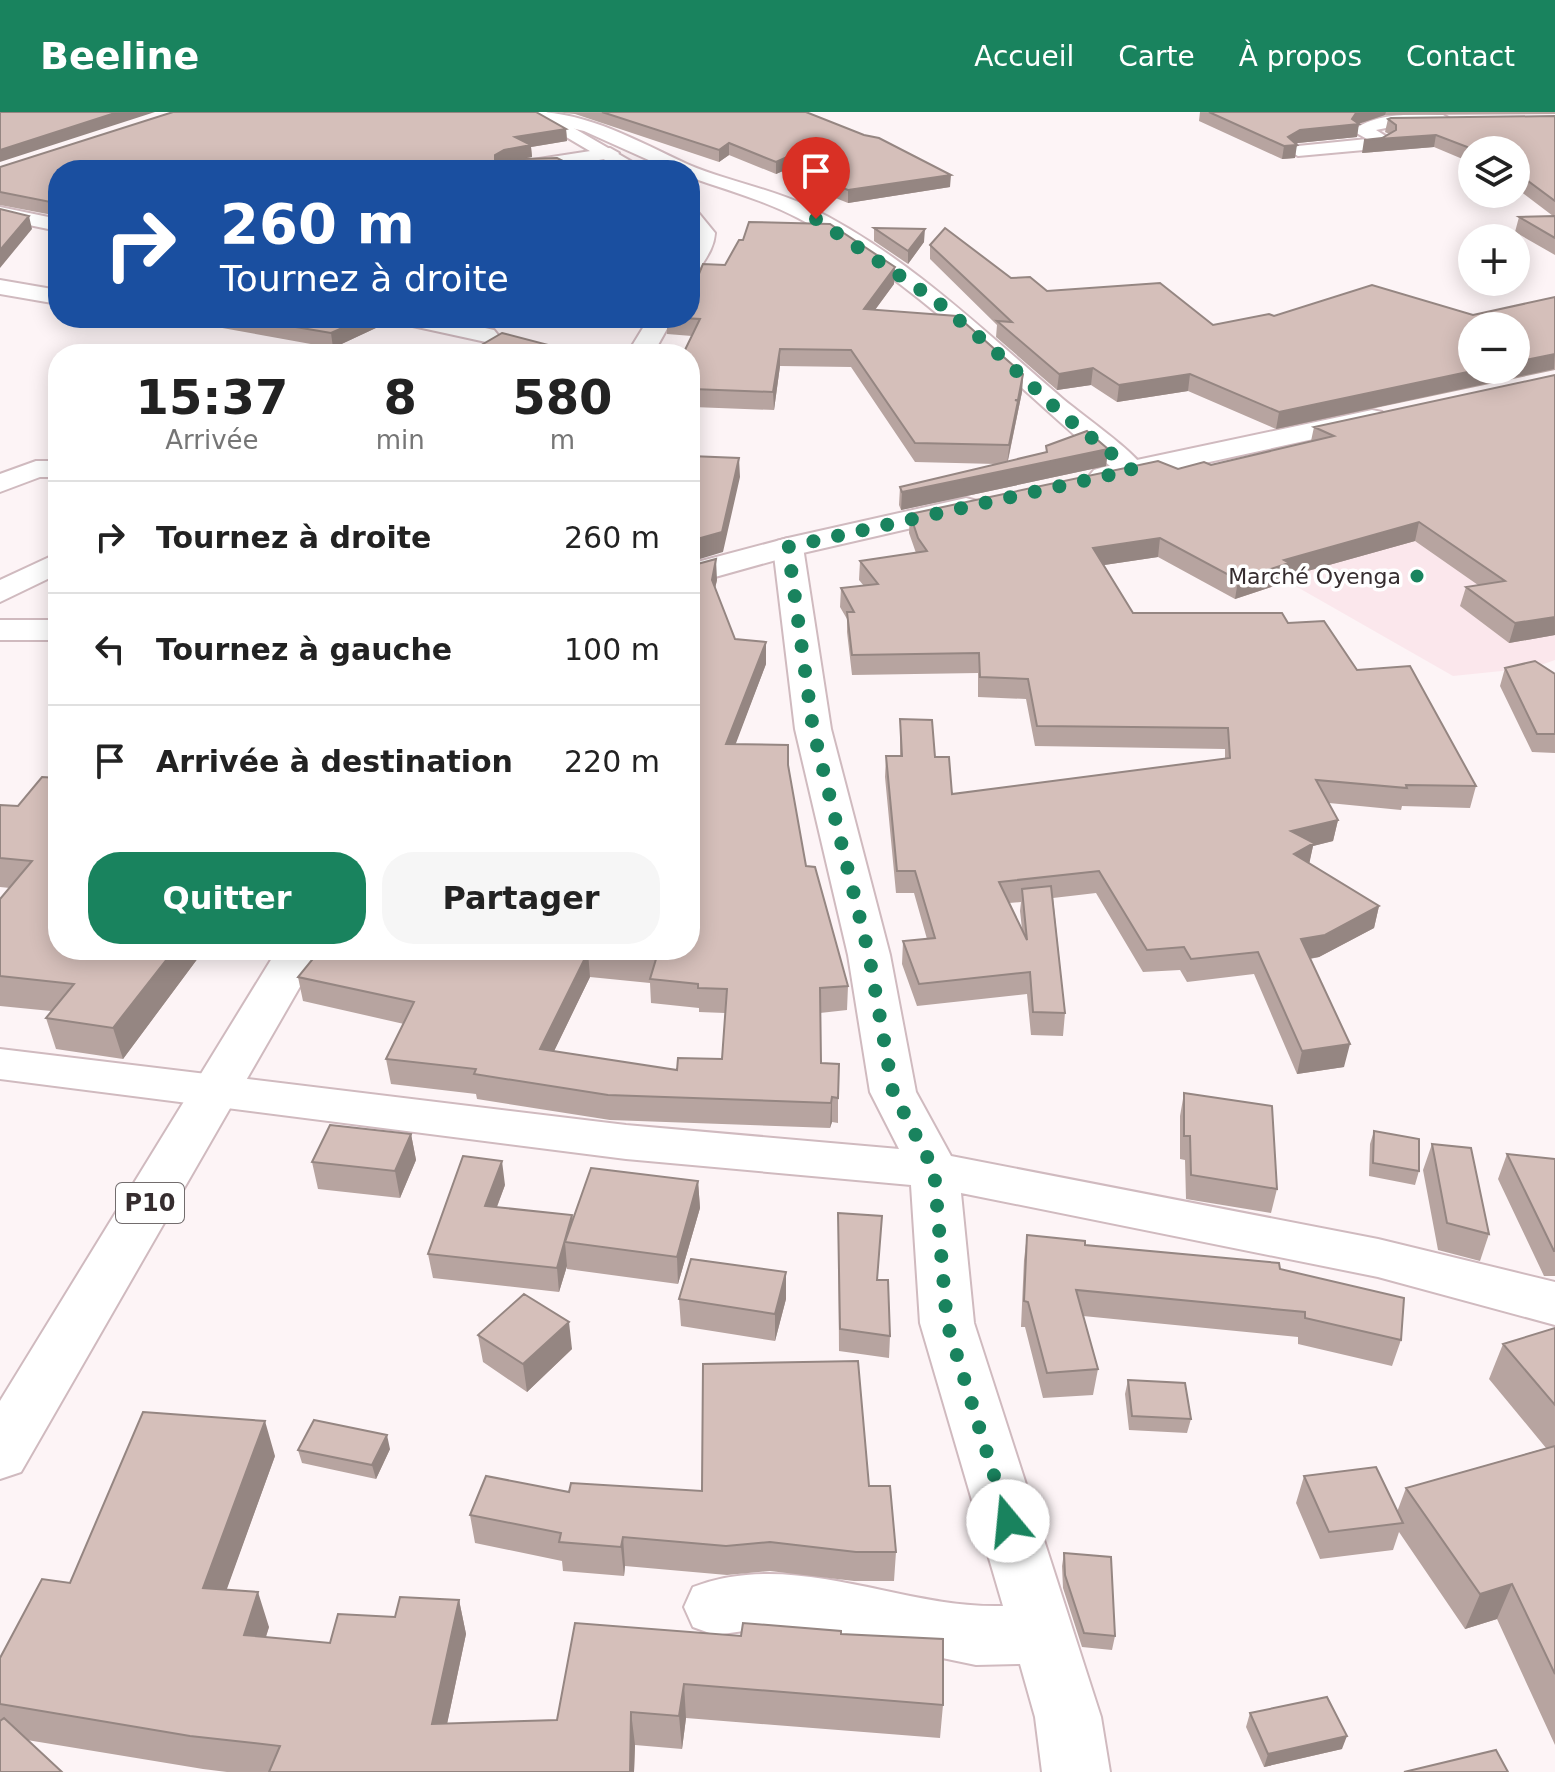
<!DOCTYPE html>
<html lang="fr">
<head>
<meta charset="utf-8">
<style>
	body { margin:0; font-family:"DejaVu Sans",sans-serif; background:#f6f6f6; color:#222; height:100vh; display:flex; flex-direction:column; font-size:30px; white-space:nowrap }
	* { box-sizing:border-box; margin:0 }
	p { font-size:26px; color:#767676 }
	.icon { flex:none; width:44px; height:44px; fill:none; stroke:currentColor; stroke-width:2; stroke-linecap:round; stroke-linejoin:round }
	.map { position:relative; flex:1; overflow:hidden }
	.drawer { position:absolute; left:48px; top:232px; width:652px; height:616px; display:flex; flex-direction:column; background:#fff; border-radius:32px; box-shadow:0 4px 20px #0003 }
	.drawer>* { flex:none }
	.banner { position:absolute; left:48px; top:48px; width:652px; height:168px; border-radius:32px; box-shadow:0 4px 20px #0003; background:#1a4fa0; color:#fff; overflow:hidden }
	.tools { position:absolute; left:1458px; top:24px; display:grid; gap:16px }
	.tools a { display:grid; place-items:center; width:72px; height:72px; border-radius:50%; background:#fff; box-shadow:0 4px 20px #0003; font-size:40px }
	.pin { position:absolute; display:grid; place-items:center; width:68px; height:68px; color:#fff; margin:-82px -34px; border-radius:50% 50% 50% 0; rotate:-45deg; box-shadow:0 0 8px #0007 }
	.pin .icon { rotate:45deg }
	.me { position:absolute; width:88px; margin:-44px; rotate:343deg; stroke-linejoin:round; filter:drop-shadow(0 0 6px #0008) }
	.turn { display:flex; align-items:center; gap:28px; height:168px; padding:0 40px; font-size:36px }
	.turn .icon { width:104px; height:104px; stroke-width:2.5 }
	.turn b { display:block; font-size:56px; line-height:68px }
	.eta { display:flex; justify-content:space-evenly; align-items:center; height:136px; text-align:center }
	.eta b { font-size:48px; font-weight:700; line-height:56px }
	.cta { display:flex; gap:16px; margin-top:auto; padding:16px 40px }
	.cta a { flex:1; height:92px; border-radius:32px; background:#19835e; color:#fff; font-size:32px; font-weight:700; line-height:92px; text-align:center }
	.cta a+a { background:#f6f6f6; color:#222 }
	ul { padding:0; list-style:none }
	li { display:flex; align-items:center; gap:24px; height:112px; padding:0 40px; border-top:2px solid #e0e0e0 }
	li div { flex:1 }
	li b { display:block; font-size:30px }
	li em { font-style:normal }
	header { display:flex; align-items:center; gap:48px; box-sizing:border-box; height:112px; padding:0 40px; background:#19835e; color:#fff }
	header strong { font-size:38px }
	nav { display:flex; gap:44px; margin-inline-start:auto; font-size:28px }
	.map>svg:first-child { display:block }
	.built { fill:#fbe7ec }
	.lines { fill:none; stroke-linecap:round; stroke-linejoin:round }
	.street-casing { stroke:#d0babf; stroke-width:4 }
	.secondary-casing { stroke:#d0babf; stroke-width:4 }
	.primary-casing { stroke:#d0babf; stroke-width:4 }
	.street { fill:#fff; fill-rule:evenodd }
	.secondary { fill:#fff; fill-rule:evenodd }
	.primary { fill:#fff; fill-rule:evenodd }
	.wall { fill:#b7a4a0; fill-rule:evenodd }
	.shaded-wall { fill:#958682 }
	.building { fill:#d5bfba; stroke:#958682; stroke-width:2; fill-rule:evenodd }
	.route { stroke:#19835e; stroke-width:14; stroke-dasharray:0 25.2 }
	.poi-dot { fill:#19835e; stroke:#fff; stroke-width:3 }
	.labels { text-anchor:middle; stroke-width:7; stroke-linejoin:round; paint-order:stroke }
	.far-poi-label { font-size:22px; fill:#362d2f; stroke:#fff; text-anchor:end }
	.shield { fill:#fff; stroke:#726c6d; stroke-width:2 }
	.shield-label { font-size:24px; font-weight:bold; fill:#362d2f }
</style>
</head>
<body>
<header>
<strong>Beeline</strong>
<nav><a>Accueil</a><a>Carte</a><a>À propos</a><a>Contact</a></nav>
</header>
<div class="map">
<svg width="1555" height="1660" viewBox="0 0 1555 1660">
	<rect width="100%" height="100%" fill="#fdf4f6"/>
	<path class="built" d="M1555,289v259l-23,8 -79,8 -322,-184z"/>
	<g class="lines">
		<g class="street-casing">
			<path id="street" d="M534,0c54,0 105,30 153,52 39,17 82,24 120,42 96,46 177,125 256,193 23,19 67,49 83,71l-4,6 -10,2 -10,-2c-105,-87 -202,-194 -324,-258 -34,-18 -72,-28 -108,-41v-7h-19l-87,-39 -50,-12z
				M1443,3l9,5 -3,4 -48,1 -25,5 16,10 -17,9 -77,7 -9,-5 9,-5 69,-7 -14,-8c21,-19 63,-17 90,-16z
				M610,36l9,5 -3,4 -75,13h-43l9,-6z
				M0,95l58,12v12l-58,-12z
				M0,168l58,10v14l-58,-10z
				M395,206h45l54,12 4,5 -4,5 -8,2 -87,-19z
				M36,349h22v16h-18l-40,15v-18z
				M788,426l11,3 4,6 28,182 59,226 26,137 35,64 427,83 177,43v43l-177,-48 -417,-84 13,130 127,394 9,55h-68l-7,-55 -15,-53 -44,1 -130,-27 -80,-10 -51,7 -22,-8 -9,-20 9,-20c103,-39 206,22 310,19l-83,-283 -9,-138 -285,-26 -626,-80v-30l626,76 273,24 -29,-57 -22,-137 -53,-226 -22,-182 4,-6z
				M58,441v21l-58,28v-22z
				M0,508h58v20h-58z"/>
		</g>
		<g class="secondary-casing">
			<path id="secondary" d="M1372,298l10,2 4,6 -4,6 -278,61 -10,-3 -5,-6 5,-6 10,-3z
				M966,386l11,3 4,6 -4,6 -183,42 -104,29v-20l98,-26z"/>
		</g>
		<g class="primary-casing">
			<path id="primary" d="M524,0h22l100,58h-24z
				M690,97l7,2 18,22c-1,15 -9,25 -17,38l-8,2 3,-40 -3,-4z
				M649,206h24l-20,36h-26z
				M277,838h44l-300,522 -21,7v-78z"/>
		</g>
		<use href="#street" class="street"/>
		<use href="#secondary" class="secondary"/>
		<use href="#primary" class="primary"/>
	</g>
	<path class="wall" d="M554,0h238l158,75 -102,16 -65,-26v-6l-7,3 -47,-19 -10,7 -144,-48z
		M1200,0h355v2l-170,1 -27,9 -1,13 -59,6 -2,1 -1,14 -13,1 -83,-38z
		M1555,4v139l-40,-23 4,-15 34,-1 -37,-28v-38h-44v13l-38,-16 -72,6 27,-19 -4,-2 3,-13z
		M566,17l1,12 -36,6 1,10 -12,2 -462,11v46l-58,-11v-38z
		M874,116l50,14 -16,22 -34,-23z
		M930,133l81,33 36,13 166,34 61,-9 199,-1 82,-18v73l-279,59 -88,-38 -71,11 -26,-17 -34,5 -61,-53 1,-12 -67,-66z
		M894,172l-19,26 148,64 -1,18 -14,69 38,-9v-6l62,3 -2,17 -205,44 -2,-5 1,-18 96,-23 -81,-2 -64,-95 -71,-1 -6,44 -81,-3 -3,28 2,-99 -25,-2v-16h23z
		M199,206h194v2l-60,28 -133,-24z
		M1555,263v260l-46,8 -49,-37 6,-19 12,-2 -63,-44 -129,36v5l-51,17 -77,-42 -54,8 29,48 155,10 69,47 119,116 -6,22 -68,-2 -1,4 -72,-7 9,17 -5,21 -20,5 -4,17 70,43 -5,22 -55,29 -9,2 34,108 -47,7 -43,-100 -67,8 -7,-12 -37,2 -47,-79 -43,5 12,115 -2,23 -32,-1 -4,-41 -110,12 -15,-42 1,-23 24,-2 -13,-46h-18l-11,-116 1,-21h14v-37l35,38 17,37 273,-35v-10l-190,-3 -9,-47 -48,-2v-24l-126,2 -5,-43v-13l-7,-12 1,-19 23,-2 -5,-6 1,-19 56,-8 -7,-20 1,-19 268,-45 33,-4 100,-24 3,-14zM1021,790l-1,9 2,18 -13,-26z
		M690,454l27,14 -2,8 20,51 31,3v22l-31,80 53,24 18,98 42,120 -1,24 -27,3 1,50 17,35v25l-6,-1 -2,6 -220,-8 -133,-21 -1,-5 -85,-10 -5,-25 18,-35 -101,-23 -5,-24 22,-27h370zM590,865l60,6 1,20 48,5v4l26,1 -3,46 -45,11 -123,-19z
		M1505,556l50,6v79l-23,-1 -32,-66z
		M0,693l18,1 186,144 -81,109 -67,-10 -10,-31 5,-7 -51,-5v-107l10,-11 -10,-1z
		M1184,981l93,96 -6,24 -85,-14 -1,-39 -5,-1v-43z
		M1374,1019l45,40 -4,14 -46,-9 1,-32z
		M411,1022l5,26 -16,38 -82,-9 -6,-27z
		M1432,1032l57,90 -9,27 -42,-11 -15,-80z
		M1507,1042l48,5v117h-11l-46,-97z
		M698,1069l2,27 -22,76 -111,-15v-3l-8,26 -126,-14 -5,-24 77,-69 -8,22 76,12z
		M838,1101l40,67 12,56 -1,22 -50,-7z
		M1027,1123l58,10 195,24 121,71 -9,26 -94,-22v-7l-215,-21 15,53 -5,26 -50,3 -18,-71h-4l3,-67z
		M679,1187h107l-11,42 -94,-15z
		M1555,1216v417l-58,-126 -32,10 -66,-97 -6,18 -73,9 -24,-56 8,-27 93,36 9,-24 140,-40 -57,-69 14,-35z
		M478,1223l94,14 -45,43 -44,-30z
		M1128,1268l63,39 -4,14 -58,-3 -4,-36z
		M390,1337l-14,30 -74,-16 -4,-13z
		M275,1344l-49,134 43,37 -3,10 64,6 65,-26 64,-17 7,34 -19,90 110,-4 184,-84 100,-2 102,71 -3,33 -254,-20 -4,31 -47,-4 -1,27h-407l-24,-3 -176,-29 -27,32v-114l70,-75z
		M869,1374l27,66 -2,29h-40l-84,-10 -43,4 -102,-9 -1,10 -61,-5 -1,-10 -87,-18 -5,-28 99,-23 133,-1z
		M1064,1441l51,83 -3,14 -30,-3 -19,-59 -1,-22z
		M1250,1601l92,36 -78,18 -18,-40z"/>
	<path class="shaded-wall" d="M118,0h37l-155,50v-12z
		M1358,0h28l-1,3 -30,10 4,-1 -2,13 -59,6 -3,2h2l-2,13 -13,1 2,-13 4,-9 12,-7 52,-11 4,-6z
		M566,17l1,12 -36,6 1,10 -27,5 -10,-2v-5l20,-18z
		M1436,23l-2,12 -72,6 2,-13z
		M729,31v12l-10,7v-12z
		M787,45l-4,8v6l-7,3v-12z
		M951,63l-1,12 -102,16v-13z
		M29,104l3,13 -32,39v-18z
		M925,117l-1,13 -16,22v-13z
		M895,155l-1,17 -31,42 1,-17z
		M365,206h28v2l-60,28 -2,-15z
		M780,237v17l-6,44 -1,-18z
		M1555,242l-1,15 -278,60 3,-17 198,-42h39v-8z
		M1093,256l-2,17 -34,5 2,-16z
		M1023,262l-1,18 -15,72 8,-64z
		M1190,262l-2,17 -71,11 2,-17z
		M693,277v18l-3,28v-23z
		M1108,337l-2,17 -205,44 1,-18z
		M739,346l1,19 -17,75 -33,10v-21z
		M1419,410l-4,19 -129,36v5l-51,17 3,-19 46,-20z
		M1160,426l-2,19 -67,10 2,-19z
		M716,447l1,21 -5,21v-21z
		M1555,505v18l-46,8 6,-20z
		M766,530v22l-39,103 -1,-23z
		M1338,708l-5,21 -20,5 -4,19 -20,11 2,-45z
		M1379,794l-5,22 -55,29 -24,4 6,-22z
		M174,838h30l-81,109 -10,-31z
		M588,840l2,25 -47,97 -3,-25z
		M1350,932l-6,23 -47,7 5,-23z
		M832,985v25l-2,6 1,-25z
		M411,1022l5,26 -16,38 -5,-27z
		M502,1049l3,24 -17,45 -3,-24z
		M698,1069l2,27 -22,76 -1,-27z
		M572,1103l3,25 -10,2 2,24 -8,26 -2,-24z
		M786,1160v27l-11,42v-27z
		M569,1210l3,27 -45,43 -4,-28z
		M265,1309l10,35 -60,166 -12,-34z
		M387,1323l3,14 -14,30 -4,-14z
		M623,1425l2,29 -1,10 -3,-29z
		M1512,1472l-15,35 -32,10 15,-35z
		M258,1480l11,35 -14,42 -11,-34z
		M459,1488l7,34 -26,123 -8,-33z
		M684,1572l2,34 -4,31 -3,-33z
		M631,1600l4,33 -1,27h-4z
		M1347,1624l-5,13 -78,18 4,-13z"/>
	<path class="building" d="M0,0h118l-118,38z
		M173,0h363l30,17 -51,8 16,8 -27,5 -9,5v5l62,-2 24,12h-523v42l-2,-9 -56,-11v-25z
		M602,0h204l58,23 15,3 72,37 -103,15 -65,-25 4,-8 -11,5 -47,-19 -10,7z
		M1209,0h149l-2,1 -4,6 7,5 -59,6 -12,7 9,8 -13,1z
		M1555,4v85l-39,-29v-22h-41l-39,-15 -72,5 18,-2 14,-8v-5l-8,-6 3,-1z
		M0,97l29,7 -29,34z
		M1555,104v22l-36,-21z
		M749,110l81,2 65,43 -31,42 93,7 66,58 -5,26h-3l3,1 -9,44 -94,-2 -64,-93 -71,-1 -7,43 -80,-3 -3,23v-58h-7l17,-35 -18,-1h8v-40l7,1 6,-15 22,1 14,-25h4z
		M874,116l51,1 -17,22z
		M945,116l66,50 19,-1 17,14 113,-8 53,42 56,-11 5,2 98,-31 101,30 82,-18v57l-39,8v-36h-44v44h5l-198,42 -89,-38 -71,11 -26,-17 -34,6 -62,-53 15,1 -82,-77z
		M243,206h122l-34,15z
		M502,221l77,20 -2,1h-111z
		M1555,263v242l-40,6 -49,-36 39,-6 -86,-59 -135,38 5,3 -51,17 -78,-42 -67,10 40,65h149l6,10 36,-2 33,49 53,-4 66,120 -70,-1 1,3 -91,-8 22,40 -47,11 23,12 -20,11 85,52 -54,29 -24,4 49,105 -48,7 -44,-99 -67,7 -7,-12 -37,3 -48,-79 -100,11 28,58 -5,-51 29,-3 14,127 -32,-1 -3,-40 -111,12 -16,-43 32,-3 -20,-67h-18l-11,-115h16l-2,-37 32,1 3,37h14l3,37 278,-36 -2,-30 -191,-2 -9,-47 -48,-2 -1,-24 -127,2 -5,-43h7l-13,-24 37,-4 -18,-23 67,-10 -9,-13 -8,-24 248,-53 20,8 26,-7 7,3 123,-29 -20,-9z
		M1087,319l21,18 -206,43 -2,-5 147,-35 -1,-6z
		M690,344l49,2 -17,74 -32,9z
		M716,447l-4,21 23,59 31,3 -40,102 62,1v20l18,101 9,1 33,119 -28,2 1,75 18,1 -1,34 -6,-1 -1,6 -223,-8 -134,-21 2,-5 -90,-10 28,-57 -116,-25 22,-27h370v-384zM588,840l68,7 -6,20 48,5v4l29,1 -5,70 -44,-1 -1,12 -137,-21z
		M1535,549l20,13v60h-18l-32,-66z
		M42,665l16,1v172h116l-61,78 -67,-10 28,-34 -74,-8v-77l32,-38 -32,-3v-53l18,1z
		M1184,981l88,13 5,83 -86,-14 -1,-39h-6z
		M330,1013l81,9 -16,37 -83,-9z
		M1374,1019l45,8v32l-46,-8z
		M1432,1032l39,4 18,86 -42,-11z
		M1507,1042l48,5v92h-1z
		M463,1044l39,5 -17,45 87,9 -15,53 -129,-14z
		M591,1056l107,13 -21,76 -112,-15z
		M838,1101l44,3 -5,64h11l2,56 -50,-7z
		M1027,1123l58,6v4l194,18 1,6 124,29 -3,42 -96,-22v-6l-229,-22 22,79 -51,4 -19,-71 -4,-1z
		M691,1147l95,13 -11,42 -96,-15z
		M524,1182l45,28 -46,42 -45,-29z
		M1555,1216v77l-52,-61z
		M858,1249l11,125h21l6,66h-40l-86,-10 -44,4 -103,-9 -2,10 -62,-5 2,-9 -91,-18 16,-39 83,16 2,-9 131,8 1,-127z
		M1128,1268l57,3 6,36 -59,-3z
		M143,1300l122,9 -62,167 55,4 -14,43 86,8 8,-29 57,3 5,-20 59,3 -27,124 125,-4 18,-97 166,13 2,-13 98,8v3l102,5v66l-259,-21 -5,32 -48,-4 -1,60h-361l11,-26 -90,-10 -190,-32v-46l42,-79 28,4z
		M314,1308l73,15 -15,30 -74,-15z
		M1555,1334v228l-43,-90 -32,10 -74,-106z
		M1376,1355l27,56 -74,9 -25,-56z
		M1064,1441l47,4 4,79 -31,-3 -19,-58z
		M1327,1585l20,39 -79,18 -18,-41z
		M4,1606l58,54h-62v-51z
		M1496,1638l12,22h-104z"/>
	<g class="lines">
		<path class="route" d="M816,107l118,80 58,49 71,67 69,55 -344,77 25,182 56,226 24,137 41,78 13,153 61,198"/>
	</g>
	<circle class="poi-dot" cx="1417" cy="464" r="8"/>
	<g class="labels">
		<g class="far-poi-label">
			<text x="1401" y="472">Marché Oyenga</text>
		</g>
		<rect class="shield" x="116" y="1071" width="68" height="40" rx="6"/>
		<g class="shield-label">
			<text x="150" y="1099">P10</text>
		</g>
	</g>
</svg>
<div class="tools">
<a><svg class="icon" aria-label="layers" viewBox="0 0 24 24"><path d="M12 4l9 5-9 5-9-5zM3 14l9 5 9-5"/></svg></a>
<a>+</a>
<a>−</a>
</div>
<div class="pin" style="left:816px;top:107px;background:#d93025"><svg class="icon" aria-label="arrive" viewBox="0 0 24 24"><path d="M6 21V4h12l-3 4 3 4H6"/></svg></div>
<svg class="me" style="left:1008px;top:1409px" viewBox="-20 -20 40 40"><circle r="19" fill="#fff"/><path d="M0-13L10 11 0 6-10 11z" fill="#19835e"/></svg>
<div class="banner">
<div class="turn"><svg class="icon" aria-label="right" viewBox="0 0 24 24"><path d="M7 20v-9h11M14 6l5 5-5 5"/></svg><div><b>260 m</b>Tournez à droite</div></div>
</div>
<section class="drawer">
<div class="eta">
<div><b>15:37</b><p>Arrivée</p></div>
<div><b>8</b><p>min</p></div>
<div><b>580</b><p>m</p></div>
</div>
<ul>
<li><svg class="icon" aria-label="right" viewBox="0 0 24 24"><path d="M7 20v-9h11M14 6l5 5-5 5"/></svg><div><b>Tournez à droite</b></div><em>260 m</em></li>
<li><svg class="icon" aria-label="left" viewBox="0 0 24 24"><path d="M17 20v-9H6M10 6l-5 5 5 5"/></svg><div><b>Tournez à gauche</b></div><em>100 m</em></li>
<li><svg class="icon" aria-label="arrive" viewBox="0 0 24 24"><path d="M6 21V4h12l-3 4 3 4H6"/></svg><div><b>Arrivée à destination</b></div><em>220 m</em></li>
</ul>
<div class="cta"><a>Quitter</a><a>Partager</a></div>
</section>
</div>
</body>
</html>
